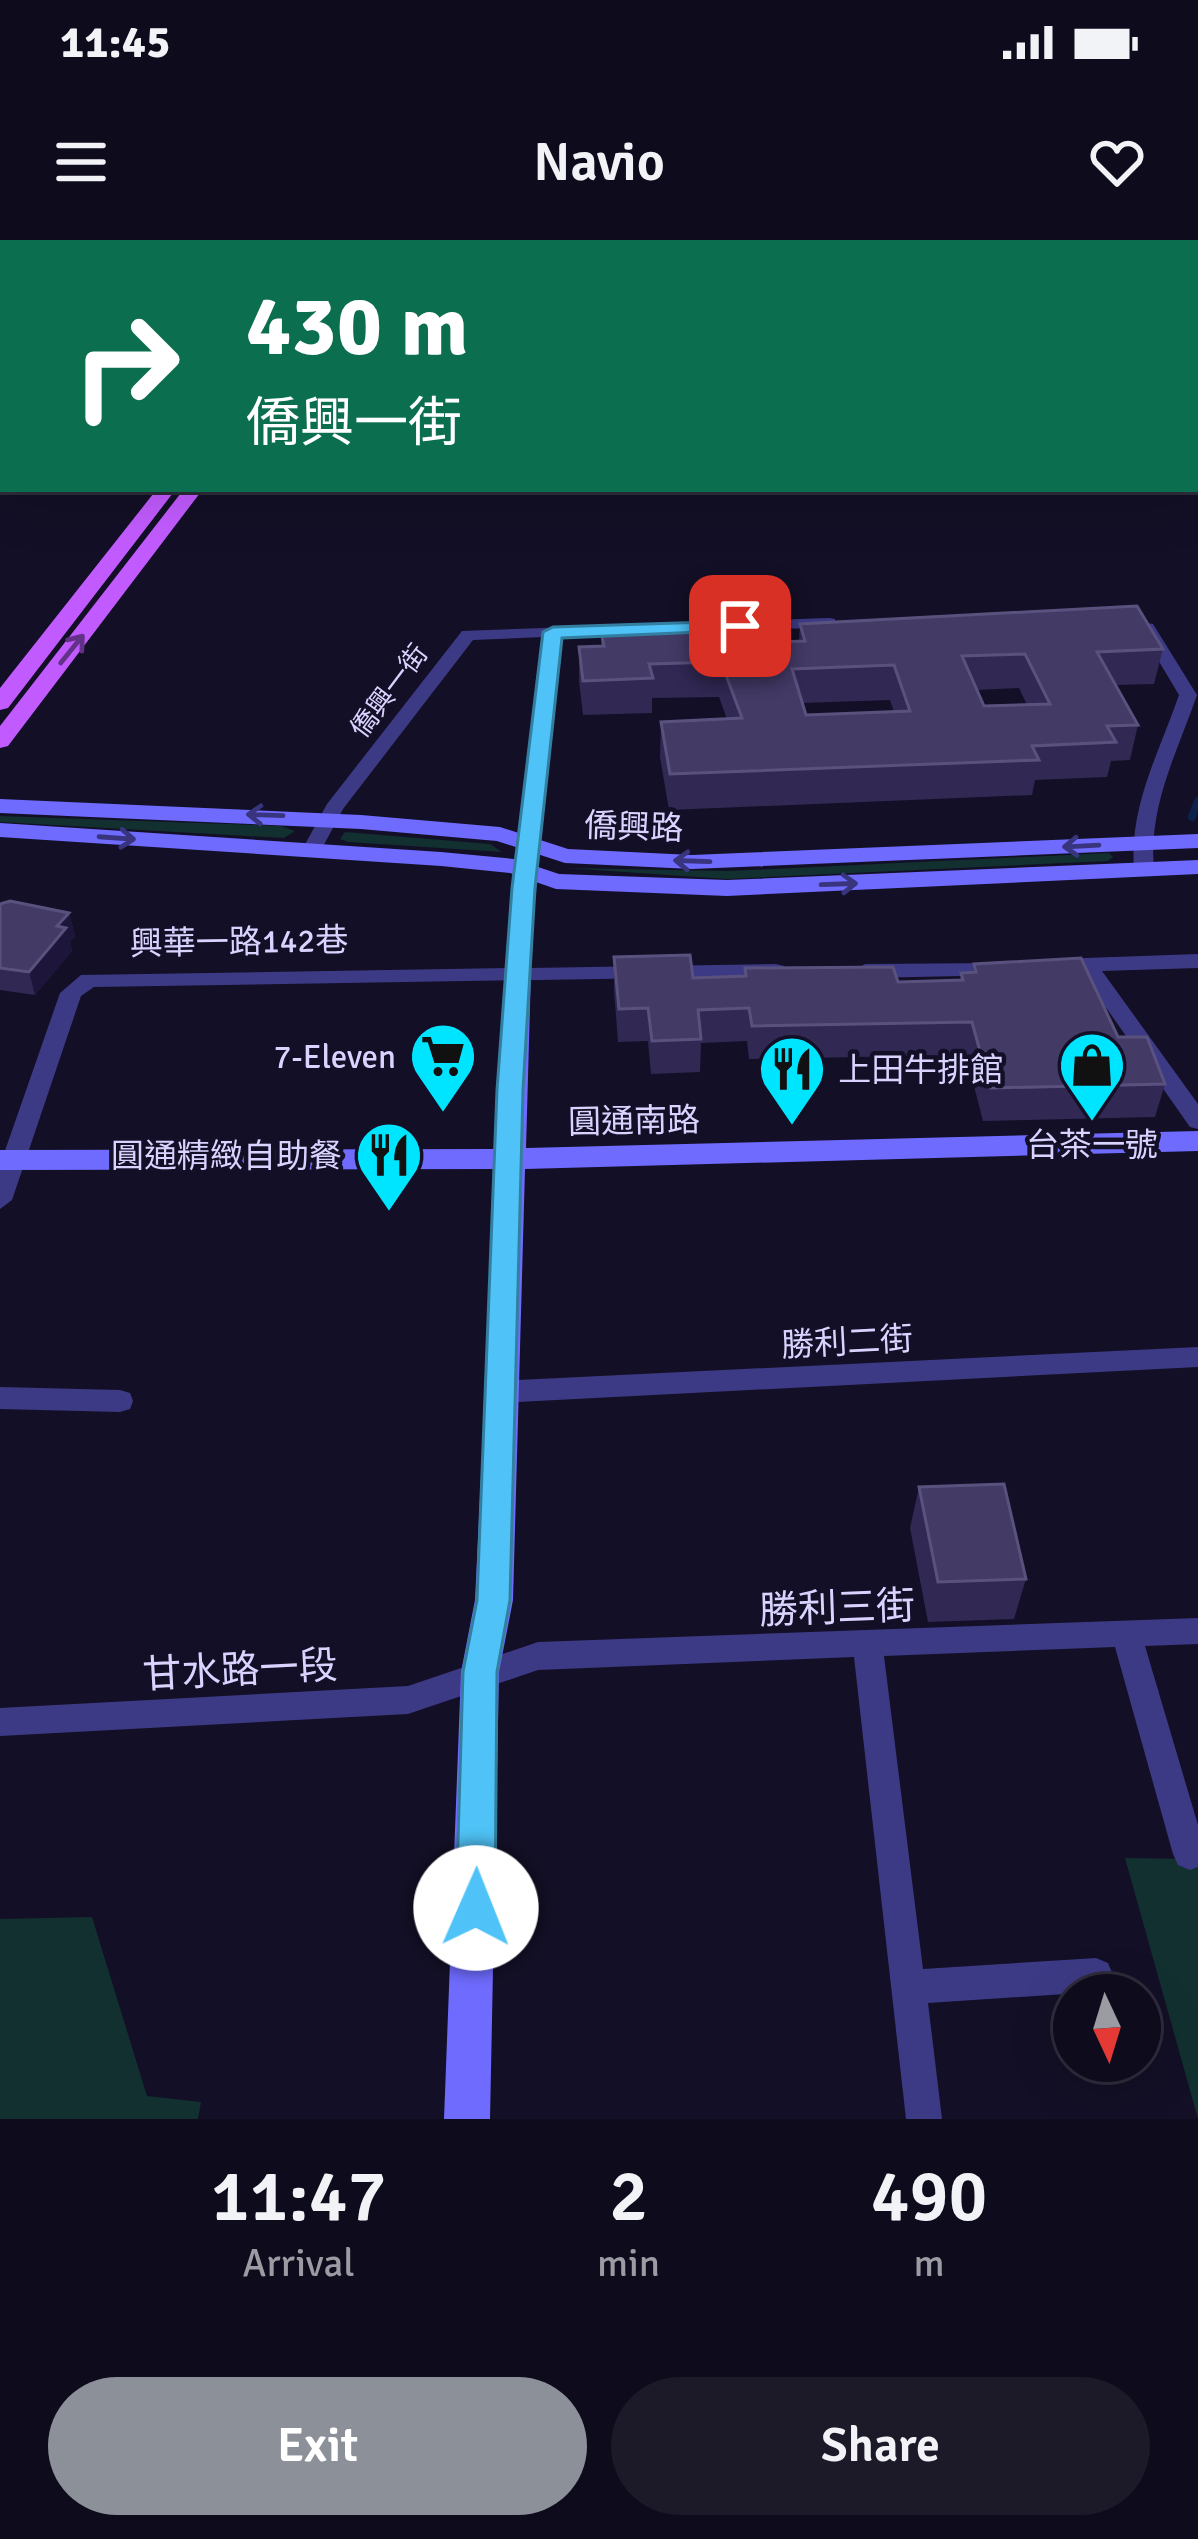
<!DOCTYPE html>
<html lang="en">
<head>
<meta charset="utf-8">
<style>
	body { margin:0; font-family:Signika,"Noto Sans TC",sans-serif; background:#1c1929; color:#f1f3f6; height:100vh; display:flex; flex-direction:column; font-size:45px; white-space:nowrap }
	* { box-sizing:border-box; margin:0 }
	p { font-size:39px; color:#9b9ba3 }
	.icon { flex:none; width:66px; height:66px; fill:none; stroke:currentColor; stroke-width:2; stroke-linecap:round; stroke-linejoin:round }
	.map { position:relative; height:1879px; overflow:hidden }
	.panel { display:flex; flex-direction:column; background:#0e0b1c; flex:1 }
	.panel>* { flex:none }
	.top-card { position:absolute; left:0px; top:0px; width:1200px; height:252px; box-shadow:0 12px 48px #0002,0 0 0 3px #2e2b3b; background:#0b6e4f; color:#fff; overflow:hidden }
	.needle { width:78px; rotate:176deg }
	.controls { position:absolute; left:1053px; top:1734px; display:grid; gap:24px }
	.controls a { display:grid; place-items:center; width:108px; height:108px; border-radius:50%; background:#0e0b1c; box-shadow:0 12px 48px #0002,0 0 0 3px #2e2b3b; font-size:60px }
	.pin { position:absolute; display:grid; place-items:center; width:102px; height:102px; color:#fff; margin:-51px; border-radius:24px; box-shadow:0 6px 18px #0006 }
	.me { position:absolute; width:132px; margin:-66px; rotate:1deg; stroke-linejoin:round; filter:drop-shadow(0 0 9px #0008) }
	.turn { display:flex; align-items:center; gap:42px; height:252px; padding:0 48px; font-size:54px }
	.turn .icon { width:156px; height:156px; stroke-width:2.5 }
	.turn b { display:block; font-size:84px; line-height:102px }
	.eta { display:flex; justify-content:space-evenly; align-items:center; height:204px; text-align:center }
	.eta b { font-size:72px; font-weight:600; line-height:84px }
	.primary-button { display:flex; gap:24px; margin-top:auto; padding:24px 48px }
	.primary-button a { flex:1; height:138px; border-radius:72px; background:#8c9099; color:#fff; font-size:48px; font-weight:600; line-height:138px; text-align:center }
	.primary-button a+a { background:#1c1929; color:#f1f3f6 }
	.status { display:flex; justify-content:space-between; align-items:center; height:84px; padding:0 60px; background:#0e0b1c; direction:ltr }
	.status svg { height:33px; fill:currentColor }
	header { display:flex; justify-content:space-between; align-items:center; height:156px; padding:0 48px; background:#0e0b1c; font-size:54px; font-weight:600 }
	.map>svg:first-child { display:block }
	.green { fill:#12302f }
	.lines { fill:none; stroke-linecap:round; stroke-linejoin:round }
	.stream-far1 { stroke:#0c2248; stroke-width:4.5 }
	.stream { stroke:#0c2248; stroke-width:8 }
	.street { fill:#3d3a85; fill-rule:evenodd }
	.secondary { fill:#6f6bff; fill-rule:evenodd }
	.primary { fill:#c25bff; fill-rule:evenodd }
	.rail-casing { stroke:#00e5ff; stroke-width:8 }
	.rail { stroke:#130f26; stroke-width:4.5; stroke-dasharray:15; stroke-linecap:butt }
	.wall { fill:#312854; fill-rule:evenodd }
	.shaded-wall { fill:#1d163a }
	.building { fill:#433a66; stroke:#5a527e; stroke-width:3; fill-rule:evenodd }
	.oneway { stroke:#623188 }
	.oneway2 { stroke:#38347d }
	.route { fill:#4fc3f7; stroke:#337fa1; stroke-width:3 }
	.labels { text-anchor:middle; stroke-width:9; stroke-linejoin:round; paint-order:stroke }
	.far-street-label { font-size:27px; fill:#d9d4ff; stroke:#130f26 }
	.street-label { font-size:33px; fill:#d9d4ff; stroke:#130f26 }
	.poi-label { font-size:33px; fill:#d9d4ff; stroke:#130f26; text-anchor:end }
	.near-street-label { font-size:39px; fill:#d9d4ff; stroke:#130f26 }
</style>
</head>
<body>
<div class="status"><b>11:45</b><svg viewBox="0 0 49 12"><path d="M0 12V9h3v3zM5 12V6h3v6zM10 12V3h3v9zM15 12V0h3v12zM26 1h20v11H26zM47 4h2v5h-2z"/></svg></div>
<header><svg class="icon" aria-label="menu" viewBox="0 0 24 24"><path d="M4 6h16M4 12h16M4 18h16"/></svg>Navio<svg class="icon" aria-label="heart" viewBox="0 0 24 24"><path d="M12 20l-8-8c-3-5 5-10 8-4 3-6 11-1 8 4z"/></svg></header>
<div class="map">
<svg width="1198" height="1879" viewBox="0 0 1198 1879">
	<rect width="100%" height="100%" fill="#130f26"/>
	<path class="green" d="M0,576l281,10 14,5 -11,7 -284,-16z
		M345,592l145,12 12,8 -154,-10 -8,-3z
		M1109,613l4,4 -5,4 -381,18 -161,-11 162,3z
		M1125,1618l73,1v260z
		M92,1677l55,179 54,6 -3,17h-198v-200z"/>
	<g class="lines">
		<path class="stream-far1" d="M621,0l71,3
			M1072,0l16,3
			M24,3l18,-3
			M885,3l124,-3"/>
		<path class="stream" d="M1192,577l6,-16"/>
		<path class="street" d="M0,86h3v8h-3z
			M1197,221h1v8h-1z
			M186,249h145l-7,4 -131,1z
			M829,378l6,1v8l-274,10 -32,331 247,-4 8,2 3,5 -3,5 -690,11 -13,9 -69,204 -12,9v-44l60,-172 21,-18 427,-7 36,-331 -71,3 -130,169 -24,45 -7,2 -10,-6 25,-46 135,-173z
			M1147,383l6,1 44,71c-20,58 -49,111 -43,174l-10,6 -10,-6c-5,-63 25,-116 45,-174l-40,-67z
			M1198,714v14l-96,3 96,133v25l-8,-2 -109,-155 -24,1 -11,-7 11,-7z
			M1004,723l7,2 4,5 -4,5 -146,3 -11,-7 11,-7z
			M1198,1107v20l-699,36 -9,-3 -4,-8 4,-8 9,-3z
			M0,1147l120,3 10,3 3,8 -3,8 -10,3 -120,-3z
			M1198,1378v26l-53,2 53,179v42l-8,3 -12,-5 -5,-11 -58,-207 -231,9 39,313 173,-11 12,5 5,12 -5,12 -12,5 -168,11 14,116h-36l-52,-462 -316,13 -130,44 -408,22v-28l408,-22 130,-44z"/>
		<path class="secondary" d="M0,559l361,16 139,12 68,22 124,6 506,-21v14l-506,21 -127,-6 -68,-22 -136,-12 -361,-16z
			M0,583l441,29 73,7 45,15 168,6 471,-20v14l-471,22 -171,-7 -46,-16 -69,-7 -441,-29z
			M518,723l13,8 -5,177 672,-17v20l-673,18 -12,431 -14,72 -9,447h-46l17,-447 14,-72 21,-431 -496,1v-20l496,-1 9,-178z"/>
		<path class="primary" d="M157,249h19l-168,219 -8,2v-22z
			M184,249h19l-195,257 -8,2v-22z"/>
		<g class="rail-casing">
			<path id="rail" d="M0,204l3,-5"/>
		</g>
		<use href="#rail" class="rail"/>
	</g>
	<path class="wall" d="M800,384l363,25 -9,35 -38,1 22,40 -8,35 -19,1 -4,16 -72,3 -3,15 -363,15 -9,-53 1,-35 66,-3 -8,-22 -67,1v15l-69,2 -4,-34v-34l22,-1v-15l155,12 43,-2zM1019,448l8,17 -43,1 -7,-16zM890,460l4,12 -88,3 -4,-12z
		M0,664l69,9 6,23 -5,5 2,10 -37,44 -35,-5z
		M614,717l79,21 51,-2 1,-8 153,14 62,-2 1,-7 12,-1 1,-8 144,73 47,47 -10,33 -172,4 -17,-66 -217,4 -2,-18 -46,2 -1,29 -49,2 -3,-33 -30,1 -4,-52z
		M919,1247l107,92 -12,40 -86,3 -18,-94z"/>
	<path class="shaded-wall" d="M284,0h30l-2,3h-31z
		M555,0h19v2l-23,1z
		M69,673l6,23 -5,5 2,10 -37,44 -6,-23 28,-46z"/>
	<path class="building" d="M224,0h60l-3,3h-60z
		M470,0h85l-4,3h-81z
		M1137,366l26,43 -66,3 41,73 -31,1 9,16 -84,4 7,14 -369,14 -9,-52 81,-4 -21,-56 -72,2 4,14 -70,3 -4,-34 25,-1 -3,-15 149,-5 6,17 49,-2 -5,-17zM1025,414l25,50 -66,2 -22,-50zM894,425l16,46 -104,4 -14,-46z
		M10,661l59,12 -12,13 9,2 -37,44 -29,-4v-64z
		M690,715l3,23 53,-2 -1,-8 148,-1 5,15 65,-2 -2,-7 15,-1 -2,-8 107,-6 37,79h29l18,47 -175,4 -18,-66 -220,4 -3,-18 -51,2 3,29 -49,2 -4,-33 -29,1 -5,-52z
		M1004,1244l22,95 -88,3 -19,-95z"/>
	<defs><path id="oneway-shaft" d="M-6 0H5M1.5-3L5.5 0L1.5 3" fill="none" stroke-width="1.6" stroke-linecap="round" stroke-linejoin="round" transform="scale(3)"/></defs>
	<use class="oneway" href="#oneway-shaft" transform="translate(72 409) rotate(-51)"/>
	<g class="oneway2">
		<use href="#oneway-shaft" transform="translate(265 575) rotate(-178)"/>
		<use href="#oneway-shaft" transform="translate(117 598) rotate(4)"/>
		<use href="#oneway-shaft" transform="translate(1081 606) rotate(177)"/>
		<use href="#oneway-shaft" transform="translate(692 621) rotate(-178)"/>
		<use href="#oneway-shaft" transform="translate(839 644) rotate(-2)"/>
	</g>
	<path class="route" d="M740,381l7,1v8l-185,8 -27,250 -12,202 -13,510 -13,72 -2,236 -6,14 -13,5 -14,-5 -6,-14 7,-236 14,-72 20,-510 15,-202 31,-256 10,-5z"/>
	<defs>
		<g id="supermarket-pin" transform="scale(3.45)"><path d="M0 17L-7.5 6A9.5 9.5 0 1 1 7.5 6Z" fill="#00e5ff" stroke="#130f26"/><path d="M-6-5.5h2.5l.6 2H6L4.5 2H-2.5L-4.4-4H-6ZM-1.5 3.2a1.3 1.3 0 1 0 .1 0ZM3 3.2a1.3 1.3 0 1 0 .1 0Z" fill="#111"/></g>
		<g id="shop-pin" transform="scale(3.45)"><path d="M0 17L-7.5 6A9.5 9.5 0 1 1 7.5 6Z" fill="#00e5ff" stroke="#130f26"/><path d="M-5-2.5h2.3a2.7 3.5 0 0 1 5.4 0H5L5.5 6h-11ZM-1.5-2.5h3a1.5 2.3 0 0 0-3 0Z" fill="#111"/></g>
		<g id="restaurant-pin" transform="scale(3.45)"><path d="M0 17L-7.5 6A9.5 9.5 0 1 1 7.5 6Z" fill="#00e5ff" stroke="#130f26"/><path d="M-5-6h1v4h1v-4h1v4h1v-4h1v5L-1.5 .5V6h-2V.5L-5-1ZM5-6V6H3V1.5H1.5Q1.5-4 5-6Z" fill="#111"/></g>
	</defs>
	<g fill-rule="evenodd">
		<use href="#supermarket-pin" x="443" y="816"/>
		<use href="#shop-pin" x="1092" y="825"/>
		<use href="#restaurant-pin" x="792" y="829"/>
		<use href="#restaurant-pin" x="389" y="915"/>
	</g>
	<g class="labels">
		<g class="far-street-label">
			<text transform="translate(389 451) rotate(-53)" y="9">僑興一街</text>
		</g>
		<g class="street-label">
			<text transform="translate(634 586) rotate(2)" y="12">僑興路</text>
			<text transform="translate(239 701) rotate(-1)" y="12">興華一路142巷</text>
			<text transform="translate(634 880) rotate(-1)" y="12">圓通南路</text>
			<text transform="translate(847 1101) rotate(-3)" y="12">勝利二街</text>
		</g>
		<g class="poi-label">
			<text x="396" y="828">7-Eleven</text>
			<text x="838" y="841" text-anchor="start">上田牛排館</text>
			<text x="1092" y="916" text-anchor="middle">台茶一號</text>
			<text x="342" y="927">圓通精緻自助餐</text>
		</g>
		<g class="near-street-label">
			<text transform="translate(837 1367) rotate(-2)" y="14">勝利三街</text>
			<text transform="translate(240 1429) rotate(-3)" y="14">甘水路一段</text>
		</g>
	</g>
</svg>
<div class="controls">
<a><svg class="needle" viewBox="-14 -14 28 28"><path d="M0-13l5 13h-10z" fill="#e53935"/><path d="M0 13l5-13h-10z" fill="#9b9ba3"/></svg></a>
</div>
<div class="pin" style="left:740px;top:386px;background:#d93025"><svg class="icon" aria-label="arrive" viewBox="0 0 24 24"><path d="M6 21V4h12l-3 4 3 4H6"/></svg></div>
<svg class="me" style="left:476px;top:1668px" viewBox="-20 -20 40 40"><circle r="19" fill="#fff"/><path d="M0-13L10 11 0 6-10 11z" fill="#4fc3f7"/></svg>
<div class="top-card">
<div class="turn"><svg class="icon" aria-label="right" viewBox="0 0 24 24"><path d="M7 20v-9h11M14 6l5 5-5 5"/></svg><div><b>430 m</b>僑興一街</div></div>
</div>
</div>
<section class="panel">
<div class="eta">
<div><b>11:47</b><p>Arrival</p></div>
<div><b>2</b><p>min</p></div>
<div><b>490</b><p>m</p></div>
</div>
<div class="primary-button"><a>Exit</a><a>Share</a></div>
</section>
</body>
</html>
